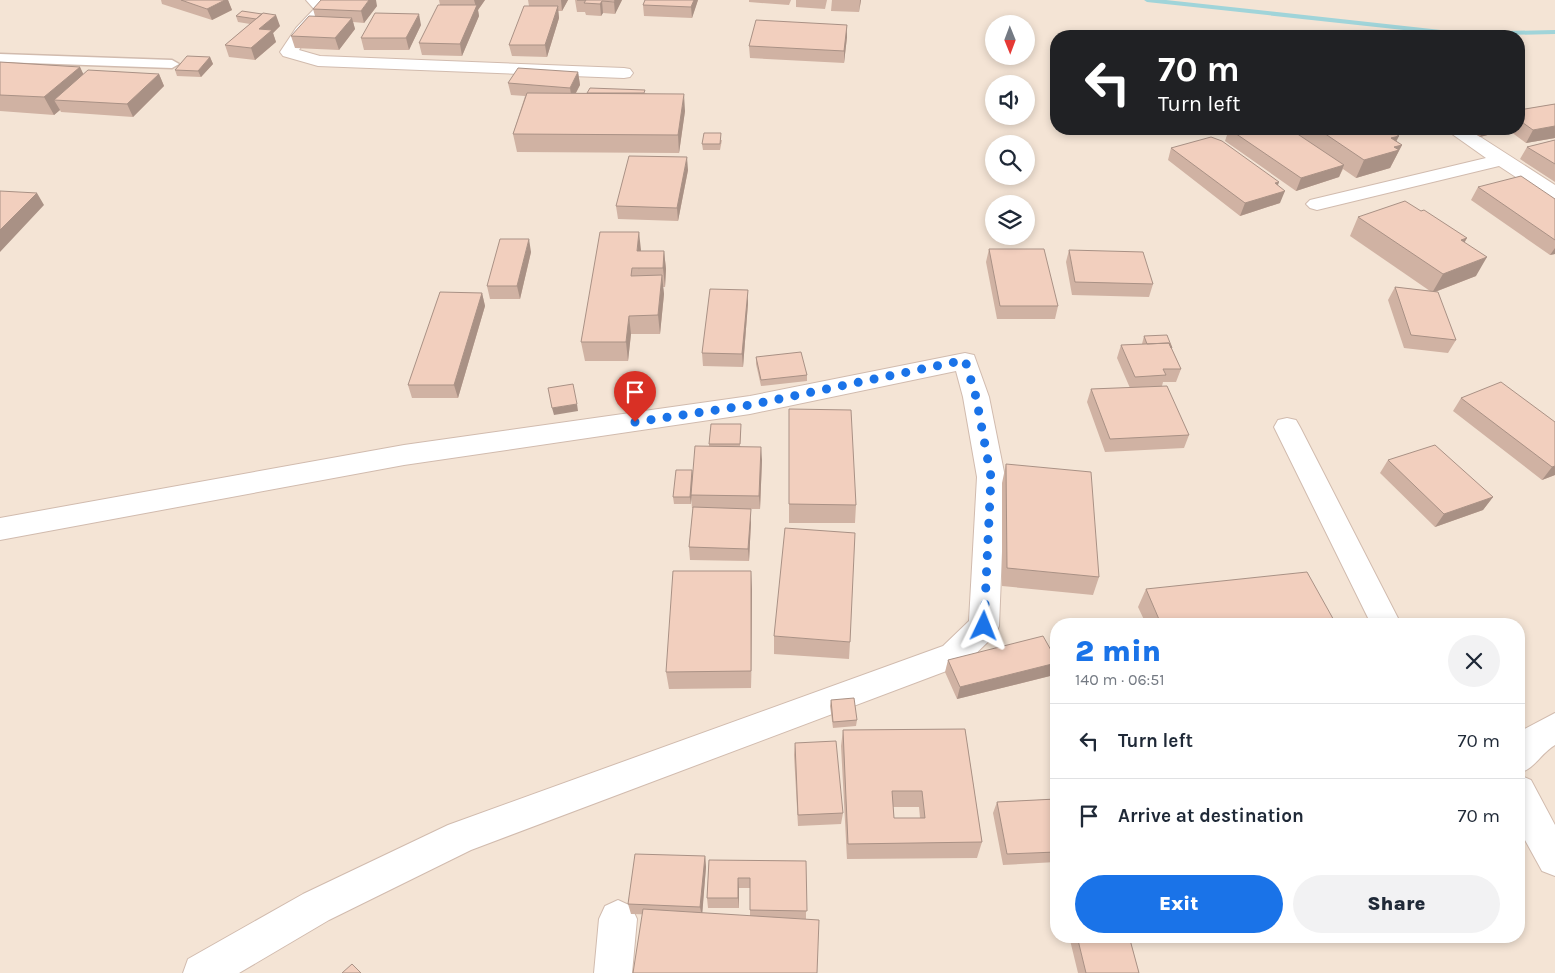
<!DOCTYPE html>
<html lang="en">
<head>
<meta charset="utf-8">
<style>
	body { margin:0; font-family:Karla,sans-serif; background:#f2f2f3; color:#1f2937; height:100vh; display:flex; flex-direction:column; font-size:19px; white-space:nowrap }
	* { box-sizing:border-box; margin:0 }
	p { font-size:16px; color:#747a83 }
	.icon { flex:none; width:28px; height:28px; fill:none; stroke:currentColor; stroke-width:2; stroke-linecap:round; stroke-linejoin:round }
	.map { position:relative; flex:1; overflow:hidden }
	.details { position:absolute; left:1050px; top:618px; width:475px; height:325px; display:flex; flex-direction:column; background:#fff; border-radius:20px; box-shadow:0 2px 8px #0003 }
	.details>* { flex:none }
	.guide { position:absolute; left:1050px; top:30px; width:475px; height:105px; border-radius:20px; box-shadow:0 2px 8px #0003; background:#202124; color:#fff; overflow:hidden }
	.needle { width:32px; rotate:179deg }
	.tools { position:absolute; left:985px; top:15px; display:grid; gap:10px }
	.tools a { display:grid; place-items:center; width:50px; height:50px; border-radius:50%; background:#fff; box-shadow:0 2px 8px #0003; font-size:25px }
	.pin { position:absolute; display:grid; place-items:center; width:42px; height:42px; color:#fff; margin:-51px -21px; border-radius:50% 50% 50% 0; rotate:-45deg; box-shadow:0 0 5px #0007 }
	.pin .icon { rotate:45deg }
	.me { position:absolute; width:55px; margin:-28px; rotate:2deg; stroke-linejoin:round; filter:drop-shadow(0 0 4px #0008) }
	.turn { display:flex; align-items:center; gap:18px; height:105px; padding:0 25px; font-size:22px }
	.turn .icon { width:65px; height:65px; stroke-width:2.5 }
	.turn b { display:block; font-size:35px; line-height:42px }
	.round { display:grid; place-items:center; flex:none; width:52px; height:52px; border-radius:26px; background:#f2f2f3 }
	.headline { display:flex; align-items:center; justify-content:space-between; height:85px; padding:0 25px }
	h1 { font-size:30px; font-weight:800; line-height:38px; color:#1a73e8 }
	.cta { display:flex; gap:10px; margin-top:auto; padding:10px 25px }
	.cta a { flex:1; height:58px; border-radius:30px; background:#1a73e8; color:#fff; font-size:20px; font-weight:800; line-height:58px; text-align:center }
	.cta a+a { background:#f2f2f3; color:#1f2937 }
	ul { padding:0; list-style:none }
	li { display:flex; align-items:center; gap:15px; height:75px; padding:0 25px; border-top:1px solid #e0e1e3 }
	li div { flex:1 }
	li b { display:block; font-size:19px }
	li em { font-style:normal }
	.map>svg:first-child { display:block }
	.residential { fill:#f4e4d5; fill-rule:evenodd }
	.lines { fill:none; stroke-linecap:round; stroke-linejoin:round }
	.stream { fill:#a0d4d9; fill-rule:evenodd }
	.lane-casing { stroke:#d1bbae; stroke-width:3 }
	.street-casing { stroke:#d1bbae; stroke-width:2 }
	.lane { fill:#fff; fill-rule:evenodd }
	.street { fill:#fff; fill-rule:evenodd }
	.wall { fill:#d0b2a3; fill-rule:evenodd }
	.shaded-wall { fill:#a99185 }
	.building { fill:#f2cfbe; stroke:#a99185; fill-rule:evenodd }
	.route { stroke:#1a73e8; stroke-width:9; stroke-dasharray:0 16.2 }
</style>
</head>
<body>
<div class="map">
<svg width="1555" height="973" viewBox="0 0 1555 973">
	<rect width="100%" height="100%" fill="#fdf2e6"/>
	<path class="residential" d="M0,0h1555v973h-1555zM994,24h32v32h-32zM1056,36h463v93h-463zM994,84h32v32h-32zM994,144h32v32h-32zM994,204h32v32h-32zM1056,624h463v312h-463z"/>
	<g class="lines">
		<path class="stream" d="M1144,0h22l293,32 96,-2v4l-96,2 -312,-34z"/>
		<g class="lane-casing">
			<path id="lane" d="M0,54l172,6 7,4 -7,4 -172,-6z"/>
		</g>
		<g class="street-casing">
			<path id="street" d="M306,0h19l6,6 -32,44 21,6 304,12 6,1 3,4 -3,4 -6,1 -306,-12 -35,-10 -3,-4 16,-24 18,-19z
				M1445,129h23l87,56v15l-7,-2 -49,-32 -182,44 -7,-2 -4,-4 4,-4 176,-42z
				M965,353l9,2 15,42 16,80 -6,149 -4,9 -30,29 -494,186 -142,70 -90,53h-56l5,-14 115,-65 145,-69 495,-179 26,-25 8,-144 -14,-80 -7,-26 -206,43 -346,51 -404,75v-22l404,-73 346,-49z
				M1287,418l9,2 4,7 101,197h-30l-97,-197 4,-7z
				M1555,713v32c-16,10 -19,23 -36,28v-41z
				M1519,775l12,5 24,45v51l-13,-5 -23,-42z
				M618,900l13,6 6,13 -5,54h-38l5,-54 6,-13z"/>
		</g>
		<use href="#lane" class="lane"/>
		<use href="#street" class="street"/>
	</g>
	<path class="wall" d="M161,0h67l4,10 -20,10 -50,-16z
		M439,0h46l-7,10 1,6 -17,40 -40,-1 -3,-12 21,-38z
		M528,0h40l-6,11h-4l1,7 -12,39 -35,-1 -3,-11 20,-39z
		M575,0h47l-7,14 -12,-1 -2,3 -15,-1 -1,-3h-8z
		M645,0h53l-6,18 -48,-2 -1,-11z
		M749,0h42l-2,5 -40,-3z
		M796,0h31l-2,9 -29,-2z
		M832,0h29l-2,12 -28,-1z
		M377,6l-13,17 -11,-1 2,7 -16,21 -44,-2 -4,-12 24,-20 -2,-7z
		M242,11l38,15 -7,7 3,9 -21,18 -26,-3 -4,-12 25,-21 -12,-2 -2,-6z
		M421,25l-12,25h-45l-3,-12z
		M847,25v12l-3,26 -94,-5 -1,-12z
		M210,57l3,7 -12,13 -24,-1 -2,-6z
		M0,62l80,5 3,7h76l5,12 -31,31 -72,-5 -1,-2 -6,5 -54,-4z
		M578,72l2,13 -4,8h69l40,18 -6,42 -162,-1 -4,-18 12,-38 -14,-1 -3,-12z
		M1555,104v34l-29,5 -19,-14h12v-19z
		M1229,129h158l9,12 6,4 -12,23 -34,10 -13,-9 -4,8 -43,14 -71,-50z
		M1467,129h30l-2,4 -15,4z
		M722,140l-2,10h-17l-1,-6z
		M1555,140v42l-35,-23 7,-12z
		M1171,148l107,38 2,17 -40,13 -72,-56z
		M688,170l-10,51 -60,-2 -2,-13z
		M1478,187l77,12v55l-5,1 -79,-55z
		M1358,217l107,26 11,33 -41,16 21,48 -8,13 -44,-5 -16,-48 7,-13 35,4 -80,-55z
		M989,249l69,57 -3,13h-58l-11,-57z
		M1069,250l84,34 -4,13 -77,-2 -6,-33z
		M641,251h23l2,18 -1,18h-2l1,7 -4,40h-29l-3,27h-43l-4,-19z
		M531,252l-11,47h-30l-3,-13z
		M482,293l3,13 -27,92h-46l-4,-13z
		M748,303l-5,64 -40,-1 -1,-13z
		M1144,336l28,12v1l9,20 -5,13h-13l-1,4 27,49 -5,13 -79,4 -18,-50 4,-13 39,-1 -13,-30 4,-13 21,-1z
		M756,357l51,18v6l-46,5 -5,-22z
		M1461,398l94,24v53l-13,5 -89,-69z
		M789,409l67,96 -1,18h-66z
		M741,431l-1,15 22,14 -2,49h-25l16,13 -2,39 -59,-1 -1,-13 4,-39h-1l-1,-12v8h-17l-1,-7 20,-20 16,-31v-2z
		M1388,460l105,37 -10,13 -48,17 -55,-54z
		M1006,464l93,113 -6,18 -91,-9v-103z
		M752,589l-1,99 -82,1 -3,-17z
		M1146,589l190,35h-190l-8,-17z
		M774,636l76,6 -1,17 -75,-5z
		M948,660l108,3v5l-2,7 -97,24 -12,-27z
		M831,700l26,20 -1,6 -23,2 -3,-22z
		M965,729l17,113 -5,16 -130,1 -6,-113 2,-16zM893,807h26l1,11h-26z
		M795,743l48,70 -2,11 -43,2 -4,-71z
		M1056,799v63l-53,3 -10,-52 4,-11z
		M705,856l1,11 -4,46 48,3v-28h-11v20h-31l-1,-10 2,-38 97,1v58l-175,-5 -3,-10z
		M1069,936h60l10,37h-61z"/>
	<path class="shaded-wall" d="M225,0h3l4,10 -20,10 -5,-11z
		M369,0h7l1,6 -13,17 -3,-12z
		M474,0h11l-7,10 1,6 -17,40 -2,-12 16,-37z
		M561,0h7l-6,11z
		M615,0h7l-7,14 -1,-12z
		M694,0h4l-6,18 -1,-11z
		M860,0h1l-2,12 1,-11z
		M602,1l1,12 -2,3 -1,-12z
		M558,6l1,12 -12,39 -2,-12z
		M419,14l2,11 -12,25 -3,-12z
		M276,15l4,11 -7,7 3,9 -21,18 -4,-12 8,-19z
		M352,18l3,11 -16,21 -4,-12z
		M847,25v12l-3,26v-12z
		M210,57l3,7 -12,13 -3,-6z
		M80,67l8,17 -34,16 6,10 -6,5 -10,-18z
		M578,72l2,13 -8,15 -2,-12z
		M159,74l5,12 -31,31 -6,-13z
		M684,94l1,17 -6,42 -1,-18z
		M1555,126v12l-29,5 7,-13z
		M1489,129h8l-2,4 -15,4 3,-7z
		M1399,136l-8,16 3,-5 8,-2 -12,23 -34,10 8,-18 27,-22z
		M687,157l1,13 -10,51 -1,-13z
		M1344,165l-5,12 -43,14 5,-13z
		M1279,182l-4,12 10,-3 -5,12 -40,13 5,-13 30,-20z
		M37,193l7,12 -44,47v-22z
		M639,232l2,18 -2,20 -2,-19z
		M1467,238l-10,18 4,-16z
		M529,239l2,13 -11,47 -3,-13z
		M1555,248v6l-5,1z
		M664,251l2,18 -1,18 -2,-19z
		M1487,257l-11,19 -44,17 11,-19z
		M662,275l2,19 -4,40 -2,-19z
		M748,290v13l-5,64 -1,-13z
		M482,293l3,13 -27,92 -4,-13z
		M629,316l2,18 -3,27 -2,-19z
		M577,404l1,7 -24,4 -2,-7z
		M761,447l1,13 -2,49 -1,-13z
		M1555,466v9l-13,5 10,-13z
		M692,470l1,7 -2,27 -1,-7z
		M1493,497l-10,13 -48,17 9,-13z
		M751,509v13l-2,39 -1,-12z
		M751,571l1,18 -1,99z
		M1056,663v5l-2,7 -97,24 3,-12z
		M705,856l1,11 -4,50 -2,-10z
		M738,878l1,10v20l-1,-10z"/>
	<path class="building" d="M181,0h44l-18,9z
		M321,0h48l-8,11 -48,-2z
		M577,0h38l-1,2 -12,-1 -2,3 -16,-1 2,-3z
		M645,0h49l-3,7 -48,-2z
		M438,5h39l-17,39 -41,-1z
		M524,6h34l-13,39h-36z
		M242,11l20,3 -6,5 -20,-3z
		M263,13l13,2 -17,14 13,1 -21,18 -26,-3z
		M375,13l44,1 -13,24h-45z
		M309,16l43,2 -17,20 -44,-2z
		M756,20l91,5 -3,26 -95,-5z
		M187,56l23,1 -12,14 -23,-1z
		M0,62l80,5 -36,30 -44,-2z
		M518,68l60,4 -8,16 -62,-5z
		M88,70l71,4 -32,30 -73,-4z
		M590,88l55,2 -1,3h-57z
		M527,93l157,1 -6,41 -165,-1z
		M1555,104v22l-22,4 -14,-10v-10z
		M1229,129h61l54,36 -43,13z
		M1318,129h69l12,7 -8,2 11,7 -8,2 5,3 -35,10z
		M704,133h17l-1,11h-18z
		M1211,137l11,4 57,41 -4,1 10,8 -40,12 -74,-55z
		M1555,140v24l-28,-17z
		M629,156l58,1 -10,51 -61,-2z
		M1521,176l34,23v41l-77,-53z
		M0,191l37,2 -37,37z
		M1405,201l16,10 3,-1 43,28 -6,2 26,17 -44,17 -85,-57z
		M600,232h39l-2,19h27l-1,17h-31l-1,8 31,-1 -4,40 -29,1 -3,26h-45z
		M500,239h29l-12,47h-30z
		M989,249h55l14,57h-58z
		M1069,250l74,2 10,32 -78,-2z
		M1395,287l43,5 18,48 -45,-5z
		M710,289l38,1 -6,64 -40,-1z
		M440,292l42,1 -28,92h-46z
		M1167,335l5,13h-1l-2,-5 -22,1 -3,-8z
		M1169,343l12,26h-18l3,6 -31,2 -14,-32z
		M801,352l6,23 -46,5 -5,-23z
		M1501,382l54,40v44l-3,1 -91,-69z
		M573,384l4,20 -25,4 -4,-20z
		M1167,386l22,49 -79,4 -19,-50z
		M789,409l62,1 5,95 -67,-1z
		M711,424h30l-1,20h-31z
		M1435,445l58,52 -49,17 -56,-54z
		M695,446l66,1 -2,49 -68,-1z
		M1006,464l85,8 8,105 -92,-9z
		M676,470h16l-2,27h-17z
		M693,507l58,2 -3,40 -59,-2z
		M785,528l70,5 -5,109 -76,-6z
		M673,571h78v100l-85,1z
		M1307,572l29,52h-175l-15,-35z
		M1043,636l13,23v4l-96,24 -12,-27z
		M854,698l3,22 -24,2 -2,-22z
		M965,729l17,113 -134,2 -5,-114zM892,791h30l3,27h-31z
		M836,741l7,72 -45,2 -3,-72z
		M1056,799v53l-49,2 -10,-52z
		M635,854l70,2 -5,51 -72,-3z
		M709,860l97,1 1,50 -57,-1v-32h-12v20h-31z
		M643,909l176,11 -2,53h-184z
		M1077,936h52l10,37h-53z
		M352,964l9,9h-19z"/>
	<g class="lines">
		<path class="route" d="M635,422l115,-17 215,-45 11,37 15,80 -7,149"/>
	</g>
</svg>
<div class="tools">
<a><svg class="needle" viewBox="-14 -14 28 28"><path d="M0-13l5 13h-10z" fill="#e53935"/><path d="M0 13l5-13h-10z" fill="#747a83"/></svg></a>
<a><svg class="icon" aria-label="sound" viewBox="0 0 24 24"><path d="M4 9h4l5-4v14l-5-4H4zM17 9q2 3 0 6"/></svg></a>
<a><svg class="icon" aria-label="search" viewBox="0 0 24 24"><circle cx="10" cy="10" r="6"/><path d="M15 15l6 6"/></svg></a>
<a><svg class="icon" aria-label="layers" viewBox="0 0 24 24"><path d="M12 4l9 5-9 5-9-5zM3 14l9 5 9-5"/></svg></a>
</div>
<div class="pin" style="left:635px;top:422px;background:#d93025"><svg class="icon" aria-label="arrive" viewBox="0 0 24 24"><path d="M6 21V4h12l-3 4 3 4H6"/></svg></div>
<svg class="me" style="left:984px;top:626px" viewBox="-20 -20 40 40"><path d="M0-17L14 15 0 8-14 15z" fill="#1a73e8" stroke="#fff" stroke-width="4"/></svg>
<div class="guide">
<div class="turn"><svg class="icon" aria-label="left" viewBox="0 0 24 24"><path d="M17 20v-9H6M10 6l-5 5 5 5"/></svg><div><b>70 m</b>Turn left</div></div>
</div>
<section class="details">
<div class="headline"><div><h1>2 min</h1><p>140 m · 06:51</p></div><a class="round"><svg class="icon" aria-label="close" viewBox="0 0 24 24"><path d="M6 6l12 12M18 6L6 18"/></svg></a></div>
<ul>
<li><svg class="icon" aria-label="left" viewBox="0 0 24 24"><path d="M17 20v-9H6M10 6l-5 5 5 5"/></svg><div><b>Turn left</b></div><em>70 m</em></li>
<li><svg class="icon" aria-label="arrive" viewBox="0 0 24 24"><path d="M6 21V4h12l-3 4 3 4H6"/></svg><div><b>Arrive at destination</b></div><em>70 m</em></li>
</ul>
<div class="cta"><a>Exit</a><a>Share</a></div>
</section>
</div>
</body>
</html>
